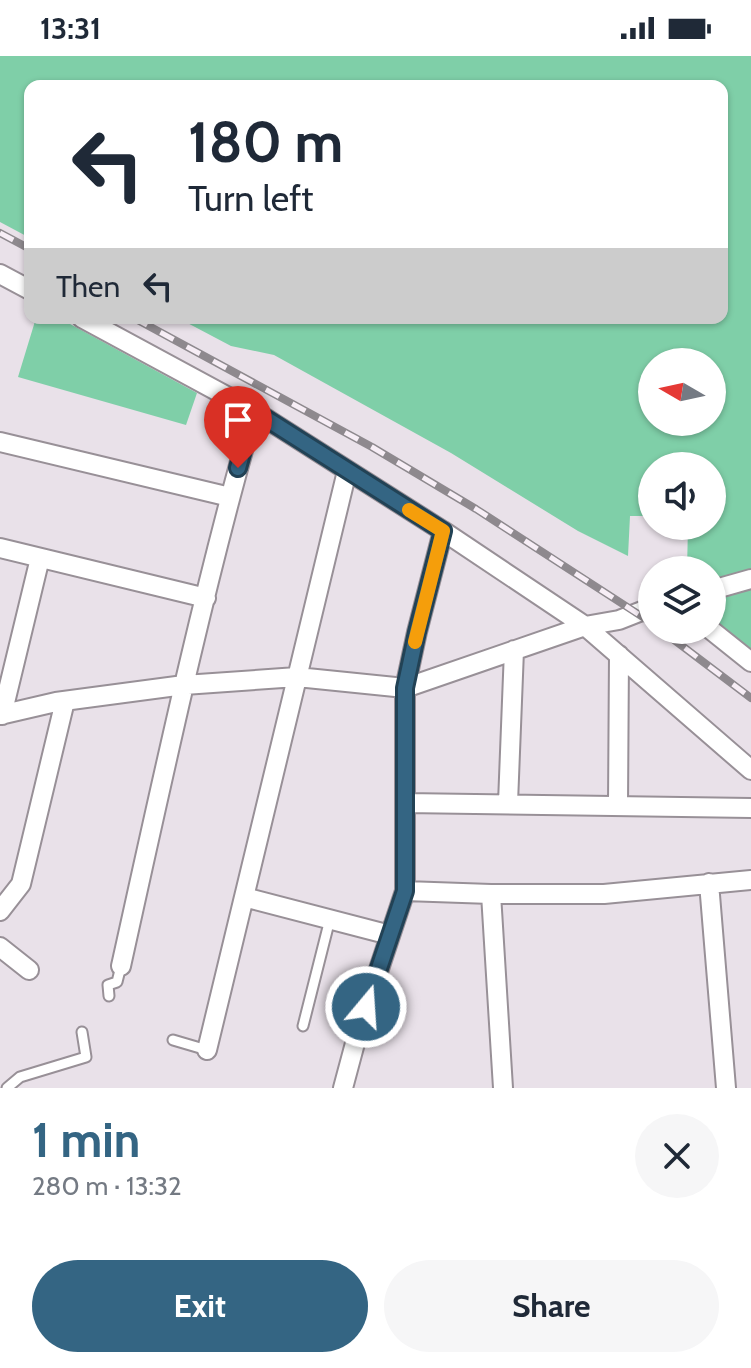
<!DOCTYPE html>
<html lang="en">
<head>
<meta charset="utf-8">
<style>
	body { margin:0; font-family:Cabin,sans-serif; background:#f6f6f7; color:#1f2937; height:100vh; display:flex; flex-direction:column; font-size:30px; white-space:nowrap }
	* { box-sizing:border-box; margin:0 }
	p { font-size:26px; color:#747a83 }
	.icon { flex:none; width:44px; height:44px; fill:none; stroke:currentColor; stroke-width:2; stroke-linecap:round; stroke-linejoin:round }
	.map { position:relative; height:1032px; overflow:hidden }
	.drawer { display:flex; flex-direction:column; background:#fff; flex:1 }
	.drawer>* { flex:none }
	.banner { position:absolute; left:24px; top:24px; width:704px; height:244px; border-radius:16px; box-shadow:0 2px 6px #0004; background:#fff; color:#1f2937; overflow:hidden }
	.needle { width:52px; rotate:279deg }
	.buttons { position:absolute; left:638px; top:292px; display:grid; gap:16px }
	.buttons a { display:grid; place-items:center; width:88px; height:88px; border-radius:50%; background:#fff; box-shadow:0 2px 6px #0004; font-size:40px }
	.pin { position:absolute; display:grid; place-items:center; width:68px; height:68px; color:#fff; margin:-82px -34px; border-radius:50% 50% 50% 0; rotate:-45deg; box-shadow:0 0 8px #0007 }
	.pin .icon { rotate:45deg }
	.me { position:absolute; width:88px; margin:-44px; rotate:18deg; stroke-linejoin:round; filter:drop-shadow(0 0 6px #0008) }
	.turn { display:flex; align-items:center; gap:28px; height:168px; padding:0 32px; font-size:36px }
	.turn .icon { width:104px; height:104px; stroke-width:2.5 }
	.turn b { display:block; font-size:56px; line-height:68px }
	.then { display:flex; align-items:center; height:76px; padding:0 32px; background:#0003; gap:16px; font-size:30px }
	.round { display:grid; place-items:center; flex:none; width:84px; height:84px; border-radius:42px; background:#f6f6f7 }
	.headline { display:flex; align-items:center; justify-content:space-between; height:136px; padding:0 32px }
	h1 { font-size:48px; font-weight:700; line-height:60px; color:#346583 }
	.action { display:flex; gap:16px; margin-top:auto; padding:16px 32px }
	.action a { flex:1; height:92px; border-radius:48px; background:#346583; color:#fff; font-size:32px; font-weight:700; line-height:92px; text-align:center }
	.action a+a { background:#f6f6f7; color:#1f2937 }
	.status { display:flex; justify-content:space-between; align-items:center; height:56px; padding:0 40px; background:#fff; direction:ltr }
	.status svg { height:22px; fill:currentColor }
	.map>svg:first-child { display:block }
	.green { fill:#7fcfa8; fill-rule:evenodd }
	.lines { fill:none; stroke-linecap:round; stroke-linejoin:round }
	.service-casing { stroke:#989097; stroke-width:13 }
	.minor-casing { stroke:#989097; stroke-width:22 }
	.service { stroke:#fff; stroke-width:9 }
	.minor { stroke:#fff; stroke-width:18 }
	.rail-casing { stroke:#8e898e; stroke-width:8 }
	.rail { stroke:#f7eef6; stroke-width:5; stroke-dasharray:15; stroke-linecap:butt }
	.route-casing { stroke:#224255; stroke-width:20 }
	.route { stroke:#346583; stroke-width:14 }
	.slow { stroke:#f59e0b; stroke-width:14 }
</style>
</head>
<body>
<div class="status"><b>13:31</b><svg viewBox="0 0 49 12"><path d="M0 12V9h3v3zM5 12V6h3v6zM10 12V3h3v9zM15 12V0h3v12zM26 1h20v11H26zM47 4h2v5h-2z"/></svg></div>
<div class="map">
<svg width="751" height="1032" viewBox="0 0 751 1032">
	<rect width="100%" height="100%" fill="#e9e1e9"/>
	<path class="green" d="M0,0h751v514l-39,9v-9h-25l1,-44h24v-60h-60v50h-22l-2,40 -50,-25 -127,-78 -177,-98 -43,-9 -53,-28h544v-232h-692v152l-30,-16zM652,306h60v60h-60z
		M36,262h23l138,75 -11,32 -168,-48z
		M751,530v68l-39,-34v-23z"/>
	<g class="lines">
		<g class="service-casing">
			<path id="service" d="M109,940l-1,-11 9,-3 4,-16
				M303,970l27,-107
				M173,984l34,10
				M7,1032l13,-11 66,-20 -4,-25"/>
		</g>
		<g class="minor-casing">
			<path id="minor" d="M0,218l30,16
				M82,262l172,93 189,120 142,95 166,144
				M0,386l230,55
				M0,492l206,50
				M712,534l39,-11
				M711,574l40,32
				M0,659l56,-13 128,-17 113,-8 108,11 180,-62 34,-6 33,-13
				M2,659l38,-157
				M405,747l346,5
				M508,747l6,-153
				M618,749l1,-150
				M709,827l17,205
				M405,835l86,3h113l147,-14
				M491,838l12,194
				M244,841l146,38
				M0,855l21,-27 44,-183
				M0,891l29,23
				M121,910c41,-185 81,-372 133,-555
				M207,994l140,-579
				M343,1032l15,-56 47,-141v-203l12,-56 26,-101"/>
		</g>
		<use href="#service" class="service"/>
		<use href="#minor" class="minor"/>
		<g class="rail-casing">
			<path id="rail" d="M0,177l30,16
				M134,262l238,129 104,62 176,114
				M661,574l90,68"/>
		</g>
		<use href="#rail" class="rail"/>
	</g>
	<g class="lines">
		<g class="route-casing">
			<path id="route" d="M238,412l16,-57 189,120 -26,101 -12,56v203l-39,116"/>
		</g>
		<use href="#route" class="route"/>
		<path class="slow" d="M409,454l34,21 -28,111"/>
	</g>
</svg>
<div class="buttons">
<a><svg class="needle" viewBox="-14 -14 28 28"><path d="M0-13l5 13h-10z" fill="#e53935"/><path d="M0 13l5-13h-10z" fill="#747a83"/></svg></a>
<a><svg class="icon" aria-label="sound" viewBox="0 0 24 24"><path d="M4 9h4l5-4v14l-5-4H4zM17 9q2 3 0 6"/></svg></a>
<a><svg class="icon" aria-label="layers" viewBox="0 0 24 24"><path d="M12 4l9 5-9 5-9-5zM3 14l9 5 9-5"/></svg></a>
</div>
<div class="pin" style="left:238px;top:412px;background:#d93025"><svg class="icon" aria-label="arrive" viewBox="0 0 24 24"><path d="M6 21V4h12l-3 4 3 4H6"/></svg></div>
<svg class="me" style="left:366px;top:951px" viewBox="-20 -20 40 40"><circle r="17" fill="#346583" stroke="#fff" stroke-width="3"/><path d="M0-11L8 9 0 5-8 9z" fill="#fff"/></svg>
<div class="banner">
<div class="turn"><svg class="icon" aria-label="left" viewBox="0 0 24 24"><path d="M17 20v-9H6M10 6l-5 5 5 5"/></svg><div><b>180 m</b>Turn left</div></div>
<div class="then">Then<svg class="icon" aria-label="left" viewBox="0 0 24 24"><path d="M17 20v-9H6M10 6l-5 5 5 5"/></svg></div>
</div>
</div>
<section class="drawer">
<div class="headline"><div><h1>1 min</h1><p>280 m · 13:32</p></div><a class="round"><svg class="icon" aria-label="close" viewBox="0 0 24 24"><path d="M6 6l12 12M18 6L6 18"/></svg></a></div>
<div class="action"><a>Exit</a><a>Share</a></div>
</section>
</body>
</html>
